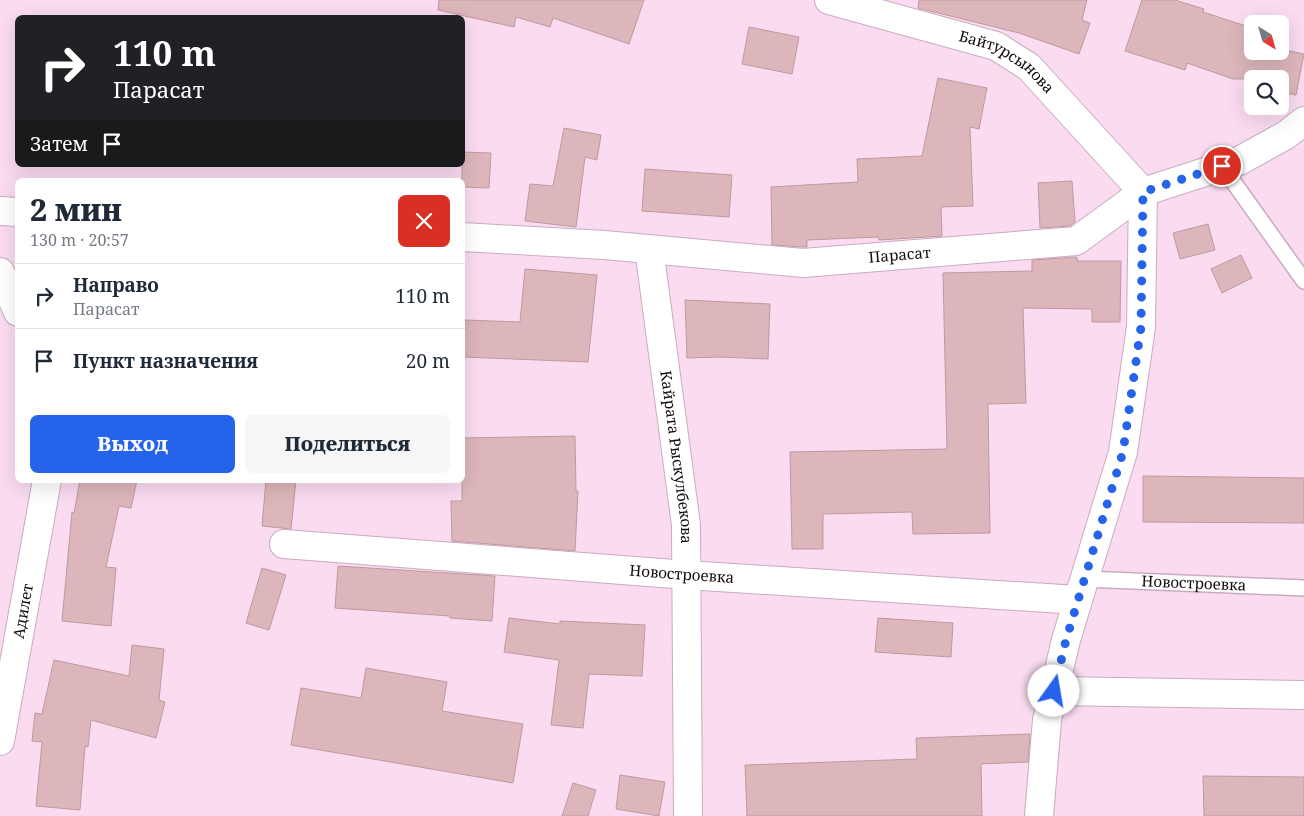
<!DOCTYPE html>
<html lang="ru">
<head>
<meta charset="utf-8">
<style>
	body { margin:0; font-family:"Noto Serif",serif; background:#f6f6f7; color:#1f2937; height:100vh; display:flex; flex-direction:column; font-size:19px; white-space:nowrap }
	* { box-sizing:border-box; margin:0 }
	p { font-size:16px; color:#747a83 }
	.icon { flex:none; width:28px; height:28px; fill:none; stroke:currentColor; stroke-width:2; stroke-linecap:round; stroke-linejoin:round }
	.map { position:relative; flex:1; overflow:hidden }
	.details { position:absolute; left:15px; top:178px; width:450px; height:305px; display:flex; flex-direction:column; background:#fff; border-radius:8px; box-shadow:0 5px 20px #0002 }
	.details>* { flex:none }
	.top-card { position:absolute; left:15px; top:15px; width:450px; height:152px; border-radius:8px; box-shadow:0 5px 20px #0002; background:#202124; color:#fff; overflow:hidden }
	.needle { width:32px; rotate:143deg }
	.fabs { position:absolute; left:1244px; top:15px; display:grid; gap:10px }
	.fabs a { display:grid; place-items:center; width:45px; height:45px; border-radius:8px; background:#fff; box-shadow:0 5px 20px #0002; font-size:25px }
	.pin { position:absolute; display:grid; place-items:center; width:42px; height:42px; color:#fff; margin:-21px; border:2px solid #fff; border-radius:50%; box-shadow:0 1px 5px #0007 }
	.me { position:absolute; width:55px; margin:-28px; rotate:13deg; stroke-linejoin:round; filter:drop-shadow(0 0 4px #0008) }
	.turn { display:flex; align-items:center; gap:18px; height:105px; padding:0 15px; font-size:22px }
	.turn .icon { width:65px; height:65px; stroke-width:2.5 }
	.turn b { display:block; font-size:35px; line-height:42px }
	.then { display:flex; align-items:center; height:48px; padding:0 15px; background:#0003; gap:10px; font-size:19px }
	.round { display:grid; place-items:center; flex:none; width:52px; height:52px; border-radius:8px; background:#f6f6f7 }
	.overview { display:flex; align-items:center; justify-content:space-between; height:85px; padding:0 15px }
	h1 { font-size:30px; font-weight:800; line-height:38px }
	.action { display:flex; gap:10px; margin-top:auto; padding:10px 15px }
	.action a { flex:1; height:58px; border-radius:8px; background:#2563eb; color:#fff; font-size:20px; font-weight:800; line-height:58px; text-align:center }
	.action a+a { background:#f6f6f7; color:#1f2937 }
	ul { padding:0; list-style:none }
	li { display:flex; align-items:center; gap:15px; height:65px; padding:0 15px; border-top:1px solid #e0e1e3 }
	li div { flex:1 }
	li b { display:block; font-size:19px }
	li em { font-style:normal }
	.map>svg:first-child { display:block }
	.building { fill:#dcb6bb; stroke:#be999e }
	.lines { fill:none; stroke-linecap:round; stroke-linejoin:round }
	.service-casing { stroke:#c9acc0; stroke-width:18 }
	.minor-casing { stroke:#c9acc0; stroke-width:30 }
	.service { stroke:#fff; stroke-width:15 }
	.minor { stroke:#fff; stroke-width:28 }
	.route { stroke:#2563eb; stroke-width:9; stroke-dasharray:0 16.2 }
	.labels { text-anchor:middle; stroke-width:4.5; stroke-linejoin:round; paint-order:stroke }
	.street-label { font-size:15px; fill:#140a11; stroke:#fff }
</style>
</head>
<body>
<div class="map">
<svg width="1304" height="816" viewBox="0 0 1304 816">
	<rect width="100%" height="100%" fill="#fadbf0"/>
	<path class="building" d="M439,0h205l-15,44 -76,-26 -3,9 -34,-10 -2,10 -76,-17z
		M919,0h168l-5,20 8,3 -11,31 -60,-21 -101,-25z
		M1142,0h33l29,9 -1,3 49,16v23h28v-2l24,5 -8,41 -16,-3v-13h-47l-46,-16 -2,7 -60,-19z
		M749,27l50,10 -7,37 -50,-10z
		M938,78l49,10 -8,41 -9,-2 3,79 -32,1 1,29 -63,4 -1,-3 -71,3v7h-4l-31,-2 -1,-58 87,-5 -1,-23 65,-3z
		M564,128l37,7 -4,25 -12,-3 -9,70 -51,-6 5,-37 23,2z
		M462,152l29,1 -2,35 -27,-1z
		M645,169l87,6 -3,42 -87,-6z
		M1072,181l3,41 -5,4 -30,2 -2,-45z
		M1208,224l7,26 -35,9 -7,-26z
		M1241,255l11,23 -30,15 -11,-24z
		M1077,257v4h44l-1,61h-28v-13l-69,-1 3,95 -38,1 2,129 -77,1 -1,-22 -89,2v35h-31l-2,-97 157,-3 -4,-176 89,-2v-11z
		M525,269l72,6 -9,87 -125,-5 2,-37 55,2z
		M685,300l85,4 -2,55 -48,-2 -33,1z
		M575,436l1,55h2l-3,60 -123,-10 -1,-40h11v-63z
		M1143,476l161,2v45l-161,-1z
		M80,480h57l-6,28 -12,-2 -13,61 10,1 -5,58 -49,-5 10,-109 2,1z
		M266,480h30l-5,49 -29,-3z
		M338,566l157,10 -3,45 -42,-3v-2l-115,-8z
		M262,568l24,7 -17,55 -23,-7z
		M509,618l51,6v-3l85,4 -3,51 -53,-2 -6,54 -32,-3 8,-65 -55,-8z
		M878,618l75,5 -2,34 -76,-5z
		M132,645l32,4 -5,51 6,2 -9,36 -65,-18 -3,27 -3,-1 -5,64 -44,-4 6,-64 -10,-1 3,-28 7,1 12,-54 75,16z
		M366,668l81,14 -5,29 81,13 -10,59 -222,-38 10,-57 60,10z
		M1030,734l-2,28 -47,2 1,52h-235l-2,-51 172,-6 -1,-21z
		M620,775l45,7 -6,34 -43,-7z
		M1203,776l101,1v39h-100z
		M573,783l23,7 -8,26h-26z"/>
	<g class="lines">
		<g class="service-casing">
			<g id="service">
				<path d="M1222,166l82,115"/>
				<path id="s1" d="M1085,579l219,9"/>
			</g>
		</g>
		<g class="minor-casing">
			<g id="minor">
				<path id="s2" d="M829,0l167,46 33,21 114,125"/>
				<path d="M0,211l18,1"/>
				<path id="s3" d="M462,237l142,8 199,18 273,-22 67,-49 96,-31 47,-26 18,-14"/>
				<path id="s4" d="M649,249l37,276 2,291"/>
				<path d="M0,272l18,40"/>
				<path id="s5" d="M284,544l403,31 391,25"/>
				<path d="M1054,691l250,4"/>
				<path id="s6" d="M0,741l47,-261"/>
				<path d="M1039,816l8,-96 19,-80 57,-188 18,-125 2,-135"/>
			</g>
		</g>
		<use href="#service" class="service"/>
		<use href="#minor" class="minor"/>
	</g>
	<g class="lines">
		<path class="route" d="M1054,691l12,-51 57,-188 18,-125 2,-135 79,-26"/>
	</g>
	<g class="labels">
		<g class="street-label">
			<text dy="5" stroke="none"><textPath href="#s2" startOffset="190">Байтурсынова</textPath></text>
			<text dy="5" stroke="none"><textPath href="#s3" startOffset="439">Парасат</textPath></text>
			<text dy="5" stroke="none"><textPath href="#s4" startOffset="210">Кайрата Рыскулбекова</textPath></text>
			<text dy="5" stroke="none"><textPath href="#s5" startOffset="399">Новостроевка</textPath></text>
			<text dy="5" stroke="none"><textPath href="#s1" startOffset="109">Новостроевка</textPath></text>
			<text dy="5" stroke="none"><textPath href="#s6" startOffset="132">Адилет</textPath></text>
		</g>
	</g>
</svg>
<div class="fabs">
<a><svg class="needle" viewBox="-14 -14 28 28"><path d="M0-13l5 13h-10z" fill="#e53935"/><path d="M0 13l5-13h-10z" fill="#747a83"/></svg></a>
<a><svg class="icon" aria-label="search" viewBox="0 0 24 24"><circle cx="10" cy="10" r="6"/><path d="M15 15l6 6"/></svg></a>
</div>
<div class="pin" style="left:1222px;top:166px;background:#d93025"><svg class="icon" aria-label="arrive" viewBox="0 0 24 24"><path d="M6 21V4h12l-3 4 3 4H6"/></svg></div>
<svg class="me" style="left:1054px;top:691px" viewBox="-20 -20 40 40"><circle r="19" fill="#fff"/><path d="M0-13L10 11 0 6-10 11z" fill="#2563eb"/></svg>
<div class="top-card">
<div class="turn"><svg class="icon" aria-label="right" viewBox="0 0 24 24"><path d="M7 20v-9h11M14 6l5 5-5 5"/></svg><div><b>110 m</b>Парасат</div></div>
<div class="then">Затем<svg class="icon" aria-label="arrive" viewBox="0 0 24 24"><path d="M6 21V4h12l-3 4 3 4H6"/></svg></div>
</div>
<section class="details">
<div class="overview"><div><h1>2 мин</h1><p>130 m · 20:57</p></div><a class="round" style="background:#d93025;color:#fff"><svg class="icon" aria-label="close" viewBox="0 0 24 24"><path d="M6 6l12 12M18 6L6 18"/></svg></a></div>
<ul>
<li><svg class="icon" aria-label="right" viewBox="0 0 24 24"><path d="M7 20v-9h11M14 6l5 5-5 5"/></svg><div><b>Направо</b><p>Парасат</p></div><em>110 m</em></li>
<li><svg class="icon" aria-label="arrive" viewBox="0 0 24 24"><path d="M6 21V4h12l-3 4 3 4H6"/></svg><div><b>Пункт назначения</b></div><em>20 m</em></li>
</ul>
<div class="action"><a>Выход</a><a>Поделиться</a></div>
</section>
</div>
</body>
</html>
